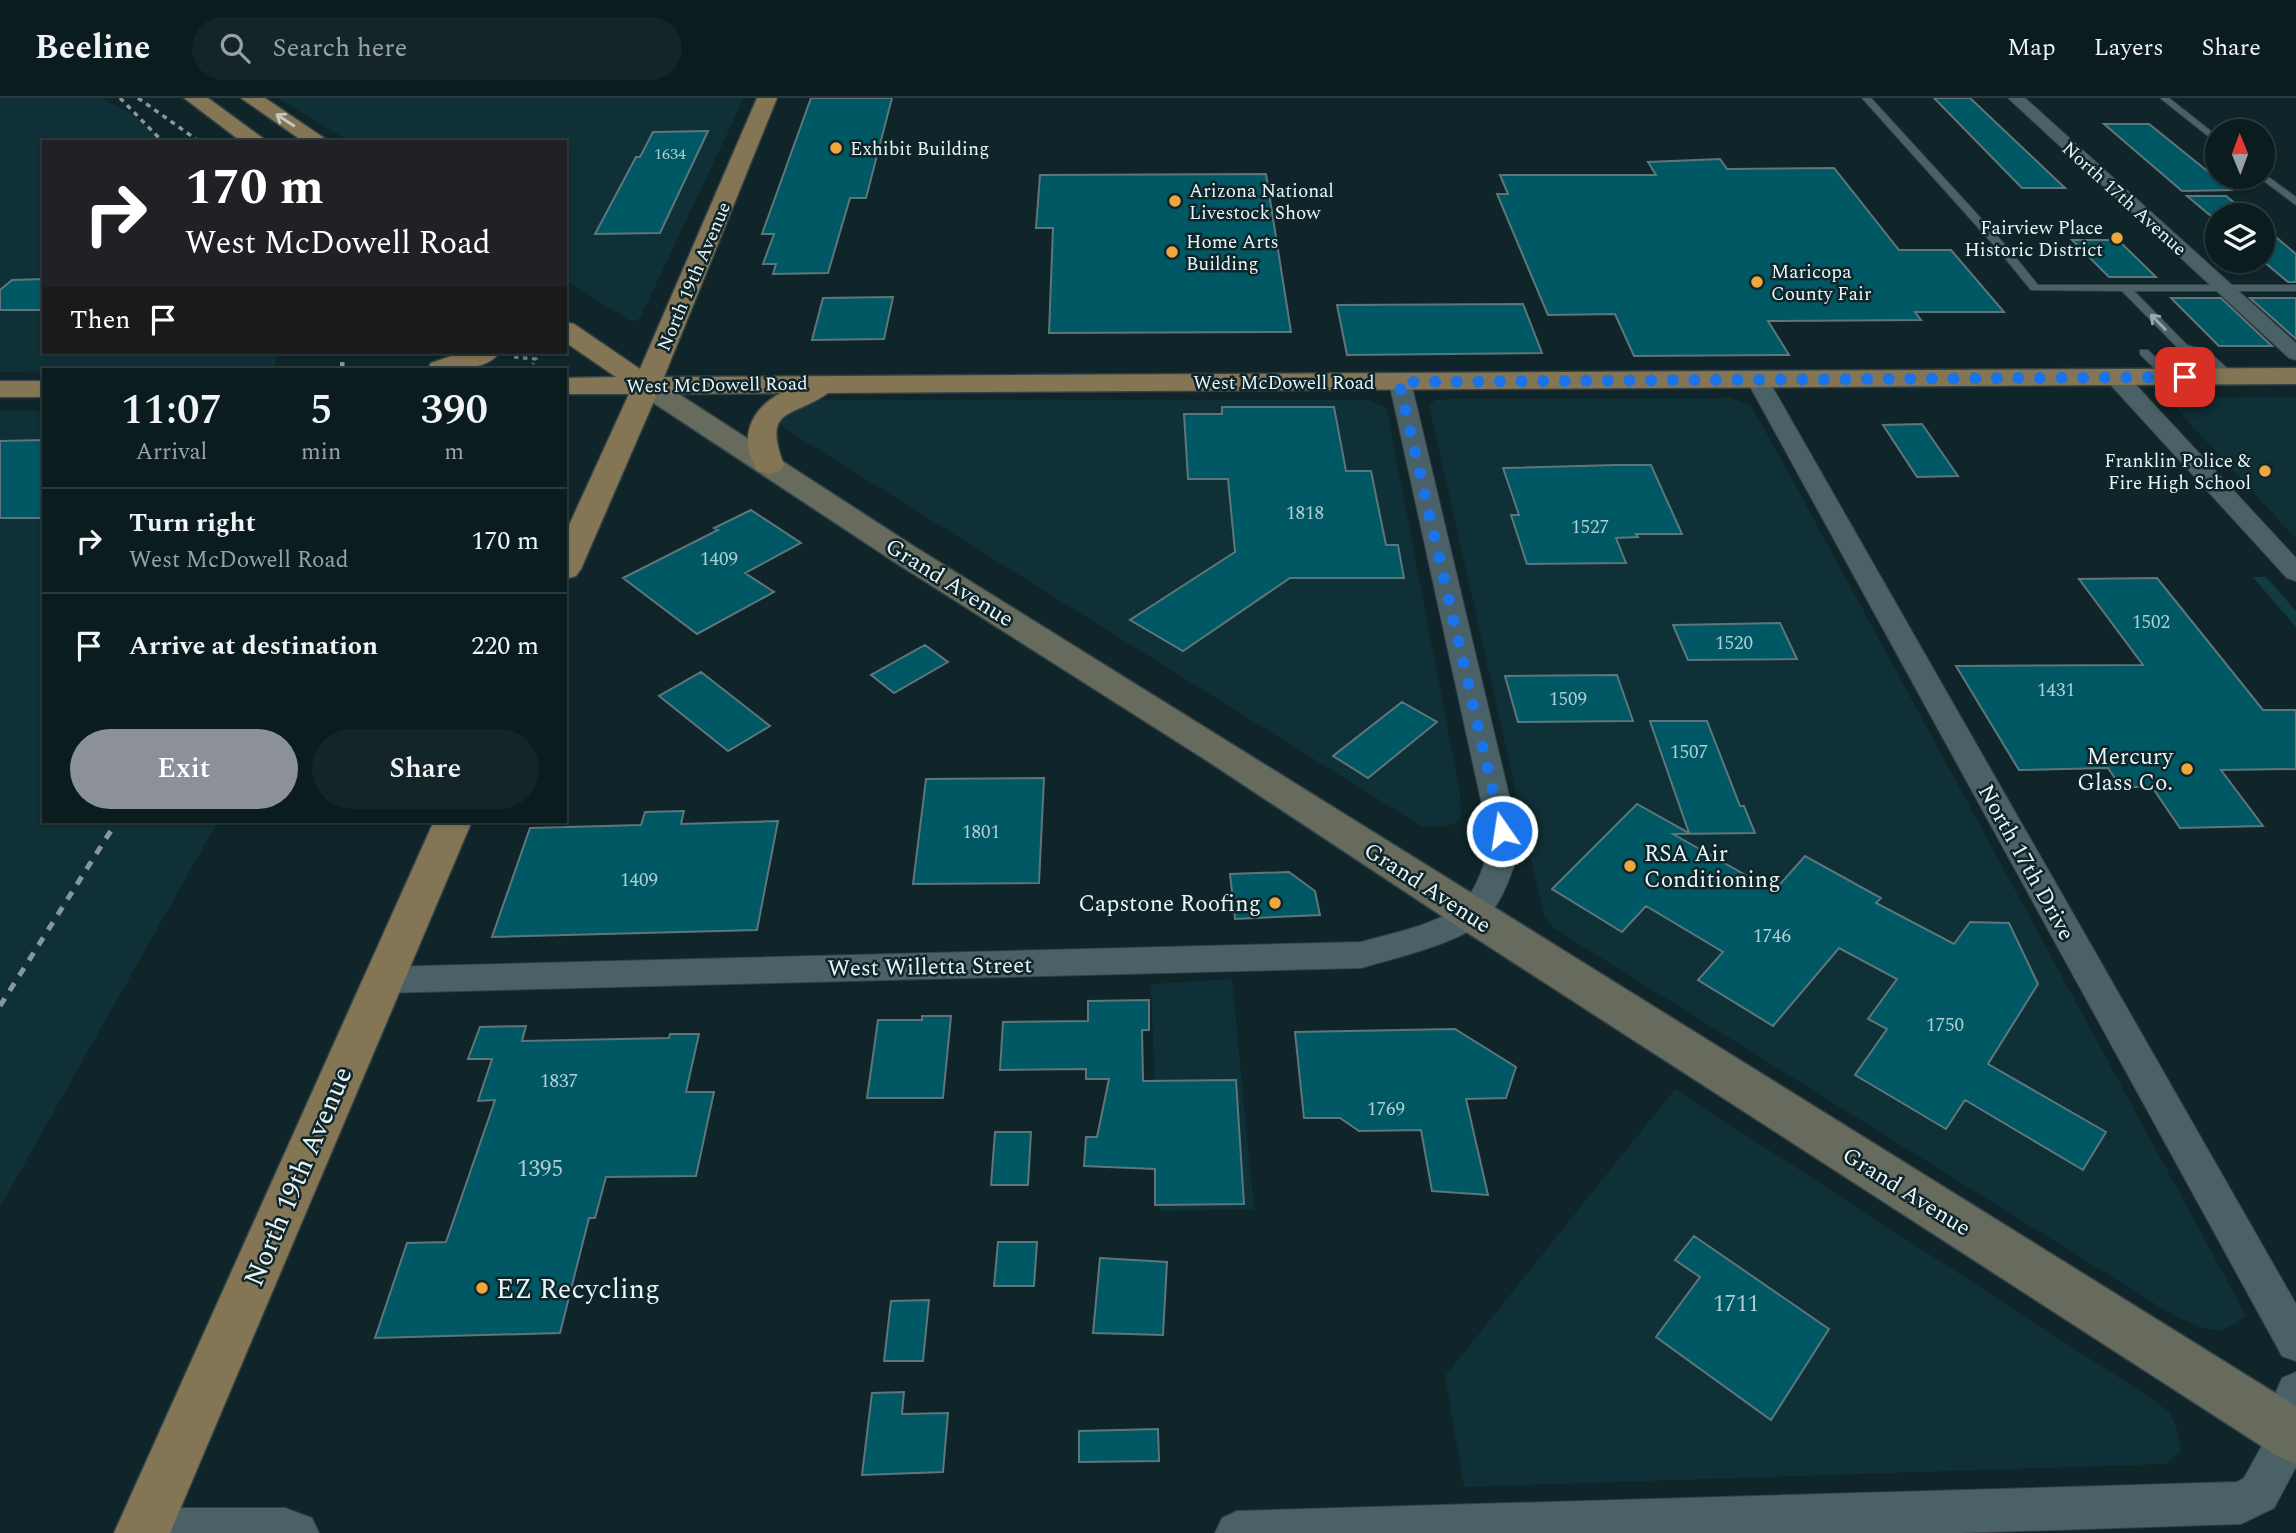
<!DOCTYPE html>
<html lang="en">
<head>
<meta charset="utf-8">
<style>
	body { margin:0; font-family:Spectral,serif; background:#142528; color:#f1f3f6; height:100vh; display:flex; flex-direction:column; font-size:26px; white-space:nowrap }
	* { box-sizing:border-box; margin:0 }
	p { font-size:23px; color:#9aa1a4 }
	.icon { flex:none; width:38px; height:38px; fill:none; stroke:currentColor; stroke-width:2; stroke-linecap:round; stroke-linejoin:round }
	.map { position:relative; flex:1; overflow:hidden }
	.details { position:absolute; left:42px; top:270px; width:525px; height:455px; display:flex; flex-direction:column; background:#0b1c1f; border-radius:0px; box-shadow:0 2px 5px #0004,0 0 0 2px #2b3a3d }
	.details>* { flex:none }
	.hud { position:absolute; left:42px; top:42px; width:525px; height:214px; border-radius:0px; box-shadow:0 2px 5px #0004,0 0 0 2px #2b3a3d; background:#202124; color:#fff; overflow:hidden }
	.needle { width:46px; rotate:359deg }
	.controls { position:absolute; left:2205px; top:21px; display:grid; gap:14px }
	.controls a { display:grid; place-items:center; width:70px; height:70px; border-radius:50%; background:#0b1c1f; box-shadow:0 2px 5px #0004,0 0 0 2px #2b3a3d; font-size:35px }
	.pin { position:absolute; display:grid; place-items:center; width:60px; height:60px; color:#fff; margin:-30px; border-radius:14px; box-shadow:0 4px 10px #0006 }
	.me { position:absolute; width:77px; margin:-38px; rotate:347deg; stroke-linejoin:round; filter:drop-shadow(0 0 5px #0008) }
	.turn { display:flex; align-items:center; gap:24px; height:147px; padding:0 28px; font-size:32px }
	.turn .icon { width:91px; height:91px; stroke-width:2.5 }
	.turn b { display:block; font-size:49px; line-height:60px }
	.then { display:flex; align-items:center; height:66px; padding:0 28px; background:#0003; gap:14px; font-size:26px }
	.eta { display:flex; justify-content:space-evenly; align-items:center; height:119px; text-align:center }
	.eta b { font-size:42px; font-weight:600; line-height:49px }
	.button { display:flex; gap:14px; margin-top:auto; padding:14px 28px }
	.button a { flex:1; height:80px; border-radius:42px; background:#8c9099; color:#fff; font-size:28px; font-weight:600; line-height:80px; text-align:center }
	.button a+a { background:#142528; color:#f1f3f6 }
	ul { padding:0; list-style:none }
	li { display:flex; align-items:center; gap:21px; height:105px; padding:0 28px; border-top:2px solid #2b3a3d }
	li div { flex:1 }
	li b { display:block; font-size:26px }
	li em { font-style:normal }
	header { display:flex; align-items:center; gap:42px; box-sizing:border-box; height:98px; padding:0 35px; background:#0b1c1f; border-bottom:2px solid #2b3a3d }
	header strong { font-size:33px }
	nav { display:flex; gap:38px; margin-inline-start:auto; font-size:24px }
	.search { width:490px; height:63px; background:#142528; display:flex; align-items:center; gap:18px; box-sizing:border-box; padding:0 24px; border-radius:38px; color:#9aa1a4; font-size:26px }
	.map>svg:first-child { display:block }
	.built { fill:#0f3036 }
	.green { fill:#133b42 }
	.building { fill:#005864; stroke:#5e767b; stroke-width:2 }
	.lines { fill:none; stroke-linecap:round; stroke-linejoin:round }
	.lane-casing { stroke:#334145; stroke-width:2 }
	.street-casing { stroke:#334145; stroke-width:2 }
	.secondary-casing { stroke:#334145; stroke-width:3 }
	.primary-casing { stroke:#334145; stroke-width:3 }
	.path { stroke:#6d7f82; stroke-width:3.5; stroke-dasharray:4.5 4.5; stroke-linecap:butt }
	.lane { fill:#4a6267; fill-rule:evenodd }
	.street { fill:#4a6267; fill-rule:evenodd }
	.secondary { fill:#676b5d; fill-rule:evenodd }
	.primary { fill:#847554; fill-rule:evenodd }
	.rail-far2 { stroke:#87989c; stroke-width:3.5; stroke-dasharray:5 5; stroke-linecap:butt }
	.rail-far1 { stroke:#87989c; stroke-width:4.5; stroke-dasharray:7 7; stroke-linecap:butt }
	.rail { stroke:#87989c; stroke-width:5; stroke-dasharray:9 9; stroke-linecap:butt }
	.oneway { stroke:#c6c9bf }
	.oneway2 { stroke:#9aacb0 }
	.route { stroke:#1a73e8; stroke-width:12; stroke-dasharray:0 21.6 }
	.poi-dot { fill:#eea73c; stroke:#0f2529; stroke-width:2.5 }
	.labels { text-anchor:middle; stroke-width:5; stroke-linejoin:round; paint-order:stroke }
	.far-number-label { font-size:16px; fill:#afced4 }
	.far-poi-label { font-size:19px; fill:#e9f6f9; stroke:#0f2529; text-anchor:start }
	.far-street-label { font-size:19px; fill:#e9f6f9; stroke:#0f2529 }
	.number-label { font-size:19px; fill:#afced4 }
	.street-label { font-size:23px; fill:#e9f6f9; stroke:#0f2529 }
	.poi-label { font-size:23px; fill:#e9f6f9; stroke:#0f2529; text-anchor:end }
	.near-number-label { font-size:23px; fill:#afced4 }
	.near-street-label { font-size:28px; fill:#e9f6f9; stroke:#0f2529 }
	.near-poi-label { font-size:28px; fill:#e9f6f9; stroke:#0f2529; text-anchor:start }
</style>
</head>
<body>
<header>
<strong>Beeline</strong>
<div class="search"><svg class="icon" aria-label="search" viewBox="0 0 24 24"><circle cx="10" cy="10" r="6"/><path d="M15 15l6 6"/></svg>Search here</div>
<nav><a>Map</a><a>Layers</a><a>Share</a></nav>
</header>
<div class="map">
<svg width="2296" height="1435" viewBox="0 0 2296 1435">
	<rect width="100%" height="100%" fill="#0f2529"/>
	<path class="built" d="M0,0h102l28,15 36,29h-122v210h236l-7,16 -273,4z
		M278,0h466l-104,220 -8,4 -67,-42v-138h-215z
		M2296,299v142l-125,-136 6,-5z
		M1730,300l21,8 35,62 450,829 9,19 -9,7 -16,8 -20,-4 -27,-12 -620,-387 -9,-12 -115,-510 6,-6 17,-1z
		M819,302h550l15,7 3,3 73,383 1,22 -4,7 -10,4h-26l-637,-398 -4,-5 4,-8 20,-13z
		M0,313h44v410h174l-218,386z
		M1232,881l22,230 -95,2 -8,-227z
		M1675,991l477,310 17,13 7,14 5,25 -15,13 -702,23 -19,-111z"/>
	<path class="green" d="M2253,479h13l30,34v16z"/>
	<path class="building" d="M811,0h81l-26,100h-16l-22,75 -55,1 3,-10h-13l11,-30h-12z
		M1934,0h36l95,90h-43z
		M2104,26h45l82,66 -49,1z
		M708,33l-48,102 -65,1 41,-77h4l13,-25z
		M1720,61l7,10 107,-1 65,82h52l53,62h-89l6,8 -153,1 21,34 -155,1 -19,-42 -67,1 -51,-121h11l-8,-19h156l-8,-13z
		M1266,76l25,158 -242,1 4,-105h-17l4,-53z
		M2187,98h39l24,19h-33v6z
		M2263,128l33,28v28h-8l-25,-21z
		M2072,142h46l38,37h-47z
		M44,181v31h-44v-20l12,-10z
		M893,199l-9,42 -72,1 11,-42z
		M2171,200h50l51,48h-53z
		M2250,200h46v41z
		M1523,206l19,49 -195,2 -10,-50z
		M1222,309h112l12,64h25l15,74h12l6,33h-114l-107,73 -53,-31 105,-68 -7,-73h-40l-4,-65h38z
		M1922,326l36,52 -41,1 -34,-52z
		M44,342v78h-44v-77z
		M1616,367h35l31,69h-46l2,3 -22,1 10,25 -99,1 -16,-49h8l-16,-47z
		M751,412l50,33 -56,30 29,19 -77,42 -74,-56 95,-48 -4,-2z
		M2157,480l106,132h33v59l-75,1 42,56 -83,2 -28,-41h-31l-13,-19 -89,2 -63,-104 187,-1 -64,-86z
		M1780,525l17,36 -109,1 -15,-35z
		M925,547l23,17 -54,31 -23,-18z
		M701,574l69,54 -42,25 -69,-55z
		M1617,577l16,46 -115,1 -13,-46z
		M1402,604l35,20 -69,56 -35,-22z
		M1650,623h57l33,85h4l11,27 -82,1 101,57 31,-35 76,42 -5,5 78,41 16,-22 39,1 29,61 -50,80 118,68 -23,38 -118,-70 -19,29 -91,-54 32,-46 -19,-10 29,-40 -58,-31 -66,78 -75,-46 25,-28 -77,-46 -24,26 -70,-43 85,-85 52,29z
		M1044,680l-5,105 -126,1 13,-105z
		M684,713l-3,13 97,-3 -21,109 -265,7 38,-109 111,-3 4,-13z
		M1289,774l26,19 5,24 -85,4 -5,-45z
		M1149,902v30h-7l1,51 93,-1 8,124 -89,1v-36l-71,-3 2,-29h11l12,-58h-23v-10l-86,1 3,-48 85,-1v-20z
		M922,918h29l-8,82h-76l11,-78h44z
		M526,928l-4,15 147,-3 1,-4h29l-13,58h28l-18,84 -90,1 -11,41h-6l-29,115 -185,5 32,-95 39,-1 49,-142 -17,1 14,-42h-24l12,-32z
		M1455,931l61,38 -10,31 -40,1 22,96 -56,-4 -11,-61 -62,1 -19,-13h-36l-9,-86z
		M995,1034h36l-3,53h-37z
		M1694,1138l135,93 -58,91 -115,-83 44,-60 -25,-17z
		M998,1144h39l-3,44h-40z
		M1100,1160l67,4 -4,73 -70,-2z
		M929,1202l-6,61h-39l7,-60z
		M904,1294l-2,22 46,-1 -5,59 -81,3 10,-82z
		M1158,1331l1,32 -80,1v-31z"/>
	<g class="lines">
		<g class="lane-casing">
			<path id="lane" d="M1862,0h9l137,150 30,37h258v6h-162l53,54 21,6 28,25 -10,2 -26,-23 -21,-6 -57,-58 -91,-1 -31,-38z
				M2160,0h9l48,38v7z
				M2263,75l33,24v8l-36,-27z
				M2140,252h8l25,25v4h-8l-25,-25z"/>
		</g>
		<g class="street-casing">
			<path id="street" d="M2008,0h17l271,245v17l-7,-2z
				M2116,273l8,1 172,186v23l-9,-3 -179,-196 -3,-5 3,-5z
				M1758,277l8,1 3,5 527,923v57l-14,-5 -535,-975 3,-5z
				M1400,278l8,1 3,5 110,464c-9,25 -18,58 -39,76 -23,21 -90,37 -121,46l-980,25 -12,-4 -4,-9 4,-9 12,-4 980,-25c28,-8 79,-18 101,-38 15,-15 21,-38 29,-58l-102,-464 3,-5z
				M2296,1274v95l-22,41 -33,16 -282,9h-744l7,-15 15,-7 1000,-29 7,-4 27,-49 5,-37 6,-14z
				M143,1410h142l27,10 7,15h-197l6,-18z"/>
		</g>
		<g class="secondary-casing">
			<path id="secondary" d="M647,280l10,2 258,167 1381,859v58l-19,-8 -820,-530 -248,-164 -316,-201 -256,-169 -4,-6 4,-6z"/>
		</g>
		<g class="primary-casing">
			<path id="primary" d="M184,0h24l60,44h-26z
				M241,0h24l65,44h-26z
				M757,0h20l-113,279 1632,-9v16l-1468,9c-34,25 -67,13 -44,72l-4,6 -11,3 -11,-3c-21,-31 -8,-62 23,-78l-124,1 -76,175 -5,7 -11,3v-45l64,-140h-64v-16l51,-1 -51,-35v-20l9,2 66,45z
				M463,254h37c-14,20 -51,18 -73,17l4,-6z
				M0,283h44v16h-44z
				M434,723h38l-302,712h-56z"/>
		</g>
		<path class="path" d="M514,259l22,2 -3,5"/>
		<use href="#lane" class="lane"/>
		<use href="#street" class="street"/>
		<use href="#secondary" class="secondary"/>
		<use href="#primary" class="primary"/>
		<path class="rail-far2" d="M120,0l43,44
			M138,0l62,44"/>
		<path class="rail-far1" d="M342,271l1,-17"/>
		<path class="rail" d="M0,908l117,-185"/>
	</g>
	<defs><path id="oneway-shaft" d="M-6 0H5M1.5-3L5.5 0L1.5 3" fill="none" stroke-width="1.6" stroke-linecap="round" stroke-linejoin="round" transform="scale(1.75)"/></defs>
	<use class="oneway" href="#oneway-shaft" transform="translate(285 22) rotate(-147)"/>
	<use class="oneway2" href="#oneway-shaft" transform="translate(2158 224) rotate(-135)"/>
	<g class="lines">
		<path class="route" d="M1502,733l-103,-449 786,-5"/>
	</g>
	<g class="poi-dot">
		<circle cx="836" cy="50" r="7"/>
		<circle cx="1175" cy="103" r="7"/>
		<circle cx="2117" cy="140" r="7"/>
		<circle cx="1172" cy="154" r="7"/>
		<circle cx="1757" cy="184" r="7"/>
		<circle cx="2265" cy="373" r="7"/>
		<circle cx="2187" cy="671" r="7"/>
		<circle cx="1630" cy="768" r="7"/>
		<circle cx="1275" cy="805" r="7"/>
		<circle cx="482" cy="1190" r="7"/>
	</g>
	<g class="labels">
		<g class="far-number-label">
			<text x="670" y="61">1634</text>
		</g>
		<g class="far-poi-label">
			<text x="850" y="57">Exhibit Building</text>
			<text x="1189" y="99">Arizona National<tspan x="1189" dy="22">Livestock Show</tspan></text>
			<text x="2103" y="136" text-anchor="end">Fairview Place<tspan x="2103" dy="22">Historic District</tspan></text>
			<text x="1186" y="150">Home Arts<tspan x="1186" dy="22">Building</tspan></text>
			<text x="1771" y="180">Maricopa<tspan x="1771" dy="22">County Fair</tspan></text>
			<text x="2251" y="369" text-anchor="end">Franklin Police &amp;<tspan x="2251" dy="22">Fire High School</tspan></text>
		</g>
		<g class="far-street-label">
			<text transform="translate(2125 100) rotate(42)" y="7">North 17th Avenue</text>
			<text transform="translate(693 178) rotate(-67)" y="7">North 19th Avenue</text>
			<text x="1284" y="291">West McDowell Road</text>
			<text transform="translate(717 286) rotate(-1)" y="7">West McDowell Road</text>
		</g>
		<g class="number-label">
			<text x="1305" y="421">1818</text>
			<text x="1590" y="435">1527</text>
			<text x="719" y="467">1409</text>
			<text x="2151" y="530">1502</text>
			<text x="1734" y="551">1520</text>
			<text x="2056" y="598">1431</text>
			<text x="1568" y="607">1509</text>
			<text x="1689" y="660">1507</text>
			<text x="981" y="740">1801</text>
			<text x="639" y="788">1409</text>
			<text x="1772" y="844">1746</text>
			<text x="1945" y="933">1750</text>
			<text x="559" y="989">1837</text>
			<text x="1386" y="1017">1769</text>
		</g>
		<g class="street-label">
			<text transform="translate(950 484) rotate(32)" y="8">Grand Avenue</text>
			<text transform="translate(2027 764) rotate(61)" y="8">North 17th Drive</text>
			<text transform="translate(1428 789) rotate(33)" y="8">Grand Avenue</text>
			<text transform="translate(930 868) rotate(-1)" y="8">West Willetta Street</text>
			<text transform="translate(1907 1093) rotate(32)" y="8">Grand Avenue</text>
		</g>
		<g class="poi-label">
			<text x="2173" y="666">Mercury<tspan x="2173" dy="26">Glass Co.</tspan></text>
			<text x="1644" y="763" text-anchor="start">RSA Air<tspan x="1644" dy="26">Conditioning</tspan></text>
			<text x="1261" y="813">Capstone Roofing</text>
		</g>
		<g class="near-number-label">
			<text x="540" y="1078">1395</text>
			<text x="1736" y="1213">1711</text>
		</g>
		<g class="near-street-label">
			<text transform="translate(297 1078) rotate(-67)" y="10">North 19th Avenue</text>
		</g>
		<g class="near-poi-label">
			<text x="496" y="1200">EZ Recycling</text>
		</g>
	</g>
</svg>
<div class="controls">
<a><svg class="needle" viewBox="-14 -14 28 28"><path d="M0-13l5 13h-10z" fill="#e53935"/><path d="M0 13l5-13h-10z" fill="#9aa1a4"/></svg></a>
<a><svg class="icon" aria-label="layers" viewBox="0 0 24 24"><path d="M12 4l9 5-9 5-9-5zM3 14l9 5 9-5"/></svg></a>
</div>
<div class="pin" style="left:2185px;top:279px;background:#d93025"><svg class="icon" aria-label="arrive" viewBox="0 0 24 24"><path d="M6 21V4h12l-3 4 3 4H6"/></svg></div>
<svg class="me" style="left:1502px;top:733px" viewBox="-20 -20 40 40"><circle r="17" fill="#1a73e8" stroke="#fff" stroke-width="3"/><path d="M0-11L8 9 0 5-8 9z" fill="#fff"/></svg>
<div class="hud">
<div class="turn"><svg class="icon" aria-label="right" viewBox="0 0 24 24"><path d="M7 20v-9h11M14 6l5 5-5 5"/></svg><div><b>170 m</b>West McDowell Road</div></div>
<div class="then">Then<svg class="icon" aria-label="arrive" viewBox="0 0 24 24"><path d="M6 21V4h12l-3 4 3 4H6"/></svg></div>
</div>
<section class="details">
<div class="eta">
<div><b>11:07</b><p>Arrival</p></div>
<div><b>5</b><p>min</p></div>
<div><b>390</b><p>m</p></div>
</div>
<ul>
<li><svg class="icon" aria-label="right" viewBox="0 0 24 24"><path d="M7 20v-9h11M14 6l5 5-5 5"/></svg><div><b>Turn right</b><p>West McDowell Road</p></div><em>170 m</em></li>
<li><svg class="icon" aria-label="arrive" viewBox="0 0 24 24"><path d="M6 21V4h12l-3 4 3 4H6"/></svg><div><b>Arrive at destination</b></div><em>220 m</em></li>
</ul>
<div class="button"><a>Exit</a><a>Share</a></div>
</section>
</div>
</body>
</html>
